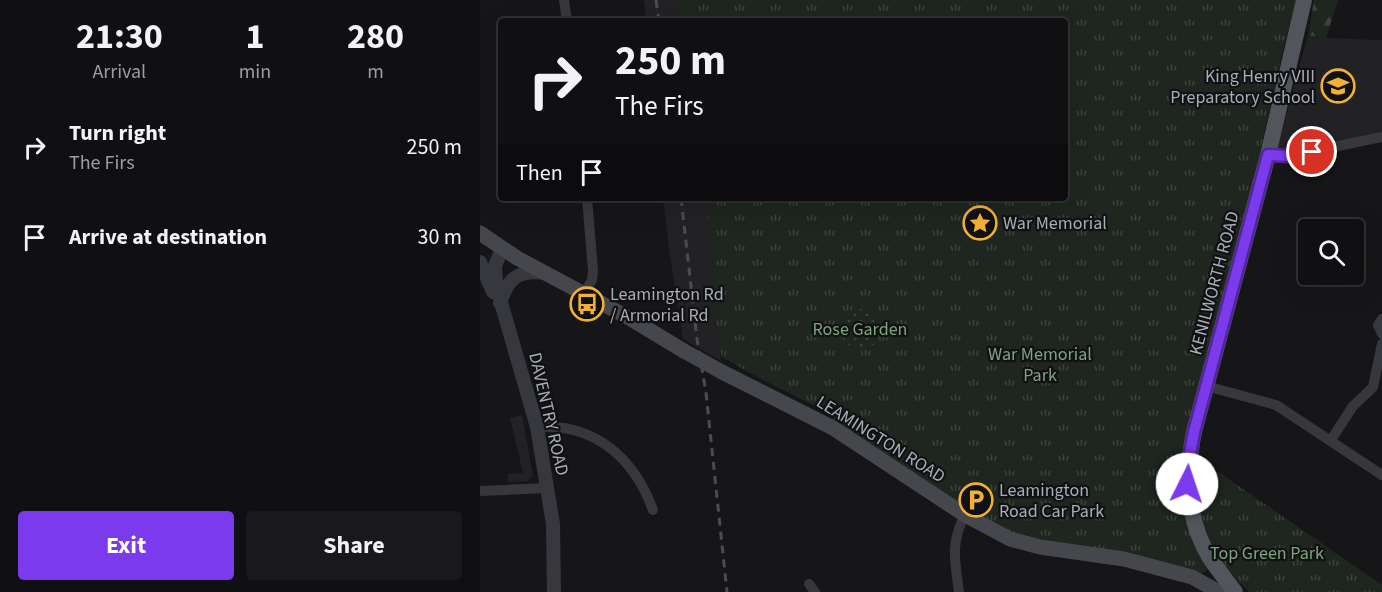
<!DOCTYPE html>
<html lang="en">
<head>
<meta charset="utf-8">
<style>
	body { margin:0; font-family:"Source Sans 3",sans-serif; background:#19191b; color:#f1f3f6; height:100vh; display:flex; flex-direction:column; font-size:22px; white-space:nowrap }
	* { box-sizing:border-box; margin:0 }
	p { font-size:20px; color:#9c9d9f }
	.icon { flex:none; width:33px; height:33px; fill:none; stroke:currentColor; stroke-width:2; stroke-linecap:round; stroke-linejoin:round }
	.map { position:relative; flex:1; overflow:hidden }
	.panel { display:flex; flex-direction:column; background:#101012; width:480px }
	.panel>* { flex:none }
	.banner { position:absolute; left:18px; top:18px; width:570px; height:183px; border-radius:6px; box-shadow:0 6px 24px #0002,0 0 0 2px #303032; background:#101012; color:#f1f3f6; overflow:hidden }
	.fabs { position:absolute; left:818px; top:219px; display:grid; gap:12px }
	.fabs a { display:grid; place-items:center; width:66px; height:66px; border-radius:6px; background:#101012; box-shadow:0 6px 24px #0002,0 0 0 2px #303032; font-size:30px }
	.pin { position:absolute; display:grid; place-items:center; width:51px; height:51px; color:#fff; margin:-26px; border:3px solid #fff; border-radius:50%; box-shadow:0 2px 6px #0007 }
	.me { position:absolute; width:66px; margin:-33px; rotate:4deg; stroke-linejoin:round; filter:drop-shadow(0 0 4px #0008) }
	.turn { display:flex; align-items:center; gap:21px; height:126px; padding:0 18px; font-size:27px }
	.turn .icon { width:78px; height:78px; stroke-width:2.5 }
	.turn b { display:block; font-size:42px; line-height:51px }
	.then { display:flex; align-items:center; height:57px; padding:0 18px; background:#0003; gap:12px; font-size:22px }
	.eta { display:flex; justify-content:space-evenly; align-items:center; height:102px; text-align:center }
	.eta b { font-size:36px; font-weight:700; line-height:42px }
	.button { display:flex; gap:12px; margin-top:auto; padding:12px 18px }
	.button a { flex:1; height:69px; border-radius:6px; background:#7c3aed; color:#fff; font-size:24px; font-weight:700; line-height:69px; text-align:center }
	.button a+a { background:#19191b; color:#f1f3f6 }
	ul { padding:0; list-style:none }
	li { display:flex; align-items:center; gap:18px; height:90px; padding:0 18px }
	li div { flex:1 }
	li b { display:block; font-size:22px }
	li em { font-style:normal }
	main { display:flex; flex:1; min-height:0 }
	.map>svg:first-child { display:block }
	.built { fill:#222225 }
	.forest { fill:url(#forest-firs) }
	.park { fill:url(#park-tufts) }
	.garden { fill:url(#garden-dots) }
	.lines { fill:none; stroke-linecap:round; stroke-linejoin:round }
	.minor { stroke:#37383d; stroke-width:10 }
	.tertiary { stroke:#37383d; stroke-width:14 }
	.secondary { stroke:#45474d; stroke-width:15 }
	.primary { stroke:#53555c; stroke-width:16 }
	.rail { stroke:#4a4c52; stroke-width:3; stroke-dasharray:8 6; stroke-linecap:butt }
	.secondary-bridge { stroke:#45474d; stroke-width:15 }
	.route-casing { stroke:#51269a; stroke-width:15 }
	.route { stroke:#7c3aed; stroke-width:10 }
	.labels { text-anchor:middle; stroke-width:4.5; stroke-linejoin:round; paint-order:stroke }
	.poi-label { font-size:18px; fill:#a8adb8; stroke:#111113; text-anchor:start }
	.street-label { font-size:18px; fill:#a8adb8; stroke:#111113 }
	.park-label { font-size:18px; fill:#7fa381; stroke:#111113 }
</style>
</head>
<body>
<main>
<section class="panel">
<div class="eta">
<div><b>21:30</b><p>Arrival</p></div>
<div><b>1</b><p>min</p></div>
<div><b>280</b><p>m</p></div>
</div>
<ul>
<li><svg class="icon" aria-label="right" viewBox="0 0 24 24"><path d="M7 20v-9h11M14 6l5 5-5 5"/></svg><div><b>Turn right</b><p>The Firs</p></div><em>250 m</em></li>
<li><svg class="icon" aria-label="arrive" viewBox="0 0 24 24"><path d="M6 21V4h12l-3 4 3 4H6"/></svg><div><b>Arrive at destination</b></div><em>30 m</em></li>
</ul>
<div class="button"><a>Exit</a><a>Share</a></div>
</section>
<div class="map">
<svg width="902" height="592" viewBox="0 0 902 592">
	<defs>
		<pattern id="forest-firs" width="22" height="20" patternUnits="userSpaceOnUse" patternTransform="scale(1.5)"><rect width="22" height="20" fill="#1e261f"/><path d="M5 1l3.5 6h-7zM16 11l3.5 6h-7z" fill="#3c433d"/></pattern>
		<pattern id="park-tufts" width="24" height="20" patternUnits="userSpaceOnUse" patternTransform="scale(1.5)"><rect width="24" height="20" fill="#1e261f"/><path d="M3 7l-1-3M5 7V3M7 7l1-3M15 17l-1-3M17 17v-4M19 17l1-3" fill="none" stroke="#3c433d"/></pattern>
		<pattern id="garden-dots" width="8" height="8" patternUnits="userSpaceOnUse" patternTransform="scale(1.5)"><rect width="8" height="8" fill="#1e261f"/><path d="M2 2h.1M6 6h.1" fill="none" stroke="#3c433d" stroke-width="1.8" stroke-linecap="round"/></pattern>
	</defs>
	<rect width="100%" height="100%" fill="#161618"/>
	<path class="built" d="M164,0h31l4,21h-33z
		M828,35l18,3 56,2v93l-81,18 -24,-2z
		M183,198h43l15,163 -38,-22 -13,-83z
		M42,415l11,60 -5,6 -20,1v-8l15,-1 -13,-55z"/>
	<path class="forest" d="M834,0h24l-12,38 -18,-3z"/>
	<path class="park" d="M195,0h621l-14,54 -22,97 8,4 -79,304 19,106 -2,7 -9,3 -183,-34 -181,-113v-13l-76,-38 -35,-20 -3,-11 -13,-148h359v-177h-386z
		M717,462l23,11 162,112v7h-132c-37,-31 -60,-82 -53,-130z"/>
	<path class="garden" d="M361 329a20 20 0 1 1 40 0a20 20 0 1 1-40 0Z"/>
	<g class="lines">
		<path class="minor" d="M84,0l3,21
			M788,155h27l87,-18
			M104,293l8,-13 1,-9 -6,-73
			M902,319l-4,6 4,9
			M726,386l70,19 106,70
			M57,427c58,-4 97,31 116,83
			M851,440l22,-34 20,-19 9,-43
			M0,491l68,-3
			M329,584l6,8
			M479,592c-4,-31 -9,-49 6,-77"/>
		<path class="tertiary" d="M22,249l-7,17 1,19 41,142 16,97 1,68
			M0,262l13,30
			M20,303c8,-25 19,-34 45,-30"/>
		<path class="secondary" d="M0,233l37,25 114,61 53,32
			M242,372l111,56 132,87 45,24 30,8 84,12 68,18 27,15"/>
		<path class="primary" d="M755,592c-8,-11 -17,-22 -25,-34 -24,-39 -25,-82 -16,-126l74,-277 36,-155"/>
		<path class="rail" d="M176,0l3,21
			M201,198l16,141 9,54 21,199"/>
		<path class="secondary-bridge" d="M204,351l38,21"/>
	</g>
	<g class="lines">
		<g class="route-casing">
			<path id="route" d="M707,484l2,-25 5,-27 74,-277 20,1 24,-4"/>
		</g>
		<use href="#route" class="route"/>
	</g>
	<defs>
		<g id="school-ring" transform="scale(1.725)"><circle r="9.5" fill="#111113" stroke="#f2b134" stroke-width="1.5"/><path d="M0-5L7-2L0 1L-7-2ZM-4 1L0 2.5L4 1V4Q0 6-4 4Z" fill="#f2b134"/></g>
		<g id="sight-ring" transform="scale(1.725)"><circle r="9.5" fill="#111113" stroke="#f2b134" stroke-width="1.5"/><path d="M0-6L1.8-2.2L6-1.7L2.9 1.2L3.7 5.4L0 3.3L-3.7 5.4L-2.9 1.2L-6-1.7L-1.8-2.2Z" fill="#f2b134"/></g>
		<g id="bus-ring" transform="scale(1.725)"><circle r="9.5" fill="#111113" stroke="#f2b134" stroke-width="1.5"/><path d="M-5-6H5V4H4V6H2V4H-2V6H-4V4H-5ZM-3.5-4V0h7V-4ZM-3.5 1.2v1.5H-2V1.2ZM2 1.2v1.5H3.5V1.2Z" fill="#f2b134"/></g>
		<g id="parking-ring" transform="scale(1.725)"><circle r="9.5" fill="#111113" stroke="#f2b134" stroke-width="1.5"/><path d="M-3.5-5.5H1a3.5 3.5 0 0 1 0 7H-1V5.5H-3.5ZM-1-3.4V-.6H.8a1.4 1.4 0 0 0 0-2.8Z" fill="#f2b134"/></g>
	</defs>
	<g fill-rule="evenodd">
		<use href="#school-ring" x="858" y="86"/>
		<use href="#sight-ring" x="500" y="223"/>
		<use href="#bus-ring" x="107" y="304"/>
		<use href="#parking-ring" x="496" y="500"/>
	</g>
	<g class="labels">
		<g class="poi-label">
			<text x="835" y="82" text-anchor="end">King Henry VIII<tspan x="835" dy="21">Preparatory School</tspan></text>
			<text x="523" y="229">War Memorial</text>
			<text x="130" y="300">Leamington Rd<tspan x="130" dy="21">/ Armorial Rd</tspan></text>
			<text x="519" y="496">Leamington<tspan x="519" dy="21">Road Car Park</tspan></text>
		</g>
		<g class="street-label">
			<text transform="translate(734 283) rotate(-75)" y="6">KENILWORTH ROAD</text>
			<text transform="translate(69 414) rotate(77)" y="6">DAVENTRY ROAD</text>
			<text transform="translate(401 439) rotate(32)" y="6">LEAMINGTON ROAD</text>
		</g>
		<g class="park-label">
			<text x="380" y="335">Rose Garden</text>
			<text x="560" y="360">War Memorial<tspan x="560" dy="21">Park</tspan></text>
			<text x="787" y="559">Top Green Park</text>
		</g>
	</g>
</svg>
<div class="fabs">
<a><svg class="icon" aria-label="search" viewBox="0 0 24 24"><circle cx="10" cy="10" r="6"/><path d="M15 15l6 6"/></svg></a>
</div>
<div class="pin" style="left:832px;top:152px;background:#d93025"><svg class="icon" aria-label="arrive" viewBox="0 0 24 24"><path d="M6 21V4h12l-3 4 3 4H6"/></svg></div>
<svg class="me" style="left:707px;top:484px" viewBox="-20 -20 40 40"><circle r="19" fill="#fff"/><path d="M0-13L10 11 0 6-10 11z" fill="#7c3aed"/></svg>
<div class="banner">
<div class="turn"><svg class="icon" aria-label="right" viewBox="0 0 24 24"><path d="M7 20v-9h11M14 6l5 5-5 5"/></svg><div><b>250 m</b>The Firs</div></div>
<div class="then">Then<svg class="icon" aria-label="arrive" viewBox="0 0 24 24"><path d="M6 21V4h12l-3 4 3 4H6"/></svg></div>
</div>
</div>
</main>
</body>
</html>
